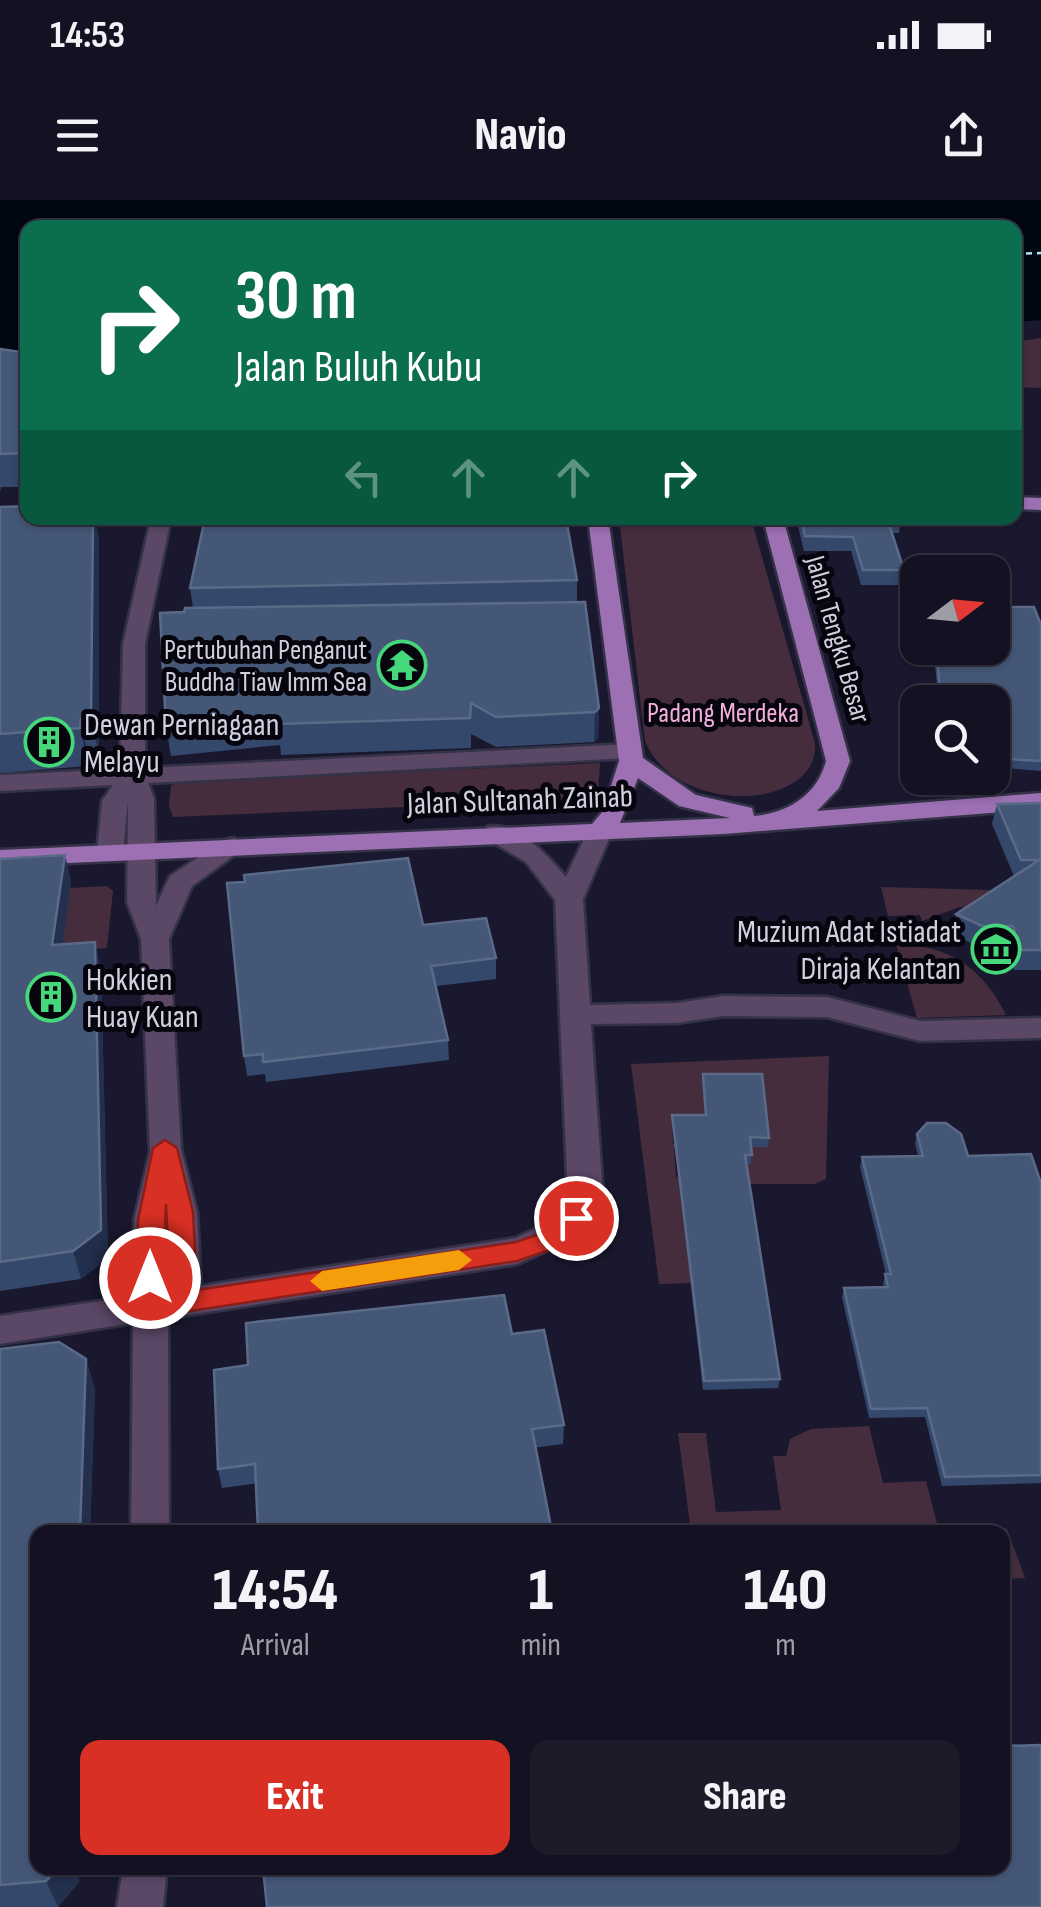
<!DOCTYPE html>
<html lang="en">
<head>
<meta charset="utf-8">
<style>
	body { margin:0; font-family:"Sofia Sans Condensed",sans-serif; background:#1d1b2a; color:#f1f3f6; height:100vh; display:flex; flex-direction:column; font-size:38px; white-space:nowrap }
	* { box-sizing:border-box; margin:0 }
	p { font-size:32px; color:#9d9ea5 }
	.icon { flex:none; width:55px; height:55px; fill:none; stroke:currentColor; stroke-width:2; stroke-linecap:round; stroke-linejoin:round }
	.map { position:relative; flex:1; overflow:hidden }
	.sheet { position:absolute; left:30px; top:1325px; width:980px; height:350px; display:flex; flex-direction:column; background:#141222; border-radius:20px; box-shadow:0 2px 8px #0004,0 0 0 2px #333240 }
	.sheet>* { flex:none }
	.hud { position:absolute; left:20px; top:20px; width:1002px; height:305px; border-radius:20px; box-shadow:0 2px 8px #0004,0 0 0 2px #333240; background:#0b6e4f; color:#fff; overflow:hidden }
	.needle { width:65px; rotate:74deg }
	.controls { position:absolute; left:900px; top:355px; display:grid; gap:20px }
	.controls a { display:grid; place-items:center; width:110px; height:110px; border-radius:20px; background:#141222; box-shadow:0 2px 8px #0004,0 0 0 2px #333240; font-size:50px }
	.pin { position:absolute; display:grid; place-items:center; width:85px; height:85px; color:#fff; margin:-42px; border:5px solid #fff; border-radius:50%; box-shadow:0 2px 10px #0007 }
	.me { position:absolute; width:110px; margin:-55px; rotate:0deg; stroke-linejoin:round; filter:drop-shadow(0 0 8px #0008) }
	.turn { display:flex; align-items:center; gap:35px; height:210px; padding:0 50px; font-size:45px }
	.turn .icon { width:130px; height:130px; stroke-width:2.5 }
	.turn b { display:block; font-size:70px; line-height:85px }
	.lanes { display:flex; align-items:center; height:95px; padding:0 50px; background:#0003; justify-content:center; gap:50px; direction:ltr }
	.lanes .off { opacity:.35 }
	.eta { display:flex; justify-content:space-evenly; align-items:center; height:170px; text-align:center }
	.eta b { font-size:60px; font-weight:800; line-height:70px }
	.primary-button { display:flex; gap:20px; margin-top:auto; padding:20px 50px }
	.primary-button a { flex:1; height:115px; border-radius:20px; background:#d93025; color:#fff; font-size:40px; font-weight:800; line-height:115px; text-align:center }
	.primary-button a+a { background:#1d1b2a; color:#f1f3f6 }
	.status { display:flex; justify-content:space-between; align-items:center; height:70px; padding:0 50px; background:#141222; direction:ltr }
	.status svg { height:28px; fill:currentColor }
	header { display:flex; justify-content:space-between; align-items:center; height:130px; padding:0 50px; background:#141222; font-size:45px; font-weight:800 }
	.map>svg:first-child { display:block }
	.green { fill:#452d3d; fill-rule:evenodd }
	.water { fill:#000712 }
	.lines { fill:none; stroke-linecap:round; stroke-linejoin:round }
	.ferry { stroke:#b8e5fe; stroke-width:2.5; stroke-dasharray:6 5; stroke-linecap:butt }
	.minor-casing { stroke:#333247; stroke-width:5 }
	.major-casing { stroke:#333247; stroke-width:5 }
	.minor { fill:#5b4766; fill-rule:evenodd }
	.major { fill:#9c70b2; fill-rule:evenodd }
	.wall { fill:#34486b }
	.shaded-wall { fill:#222f4d }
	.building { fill:#455777; stroke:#5a6a88; stroke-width:2.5 }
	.route { fill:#d93025; stroke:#8d1f18; stroke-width:2.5 }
	.slow { fill:#f59e0b }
	.labels { text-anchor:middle; stroke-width:10; stroke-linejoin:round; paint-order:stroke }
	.far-street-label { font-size:28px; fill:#d0d0df; stroke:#06050e }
	.far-poi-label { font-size:28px; fill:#d0d0df; stroke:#06050e; text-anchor:end }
	.far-park-label { font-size:28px; fill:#f2aeda; stroke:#06050e }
	.poi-label { font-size:32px; fill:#d0d0df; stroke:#06050e; text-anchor:start }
	.street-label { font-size:32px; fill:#d0d0df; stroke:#06050e }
</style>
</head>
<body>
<div class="status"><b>14:53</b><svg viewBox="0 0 49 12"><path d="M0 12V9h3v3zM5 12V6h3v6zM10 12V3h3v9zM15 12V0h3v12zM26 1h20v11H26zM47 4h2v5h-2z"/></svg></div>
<header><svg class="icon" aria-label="menu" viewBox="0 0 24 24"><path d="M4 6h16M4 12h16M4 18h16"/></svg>Navio<svg class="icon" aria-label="share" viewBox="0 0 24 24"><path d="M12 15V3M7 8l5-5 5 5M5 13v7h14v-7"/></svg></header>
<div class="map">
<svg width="1041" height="1707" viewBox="0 0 1041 1707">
	<rect width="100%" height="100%" fill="#1a182e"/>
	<path class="green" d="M1041,138v50l-26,-1v-45z
		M619,318h132l64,225c5,67 -138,75 -170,-2z
		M600,563l-2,29 -11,7 -414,18 -4,-11 2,-21 11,-3z
		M107,686l6,5 -6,57 -45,3 8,-63z
		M881,687l109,3 6,19 -36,-2 -38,14 -2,-6 -32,1z
		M896,744c53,1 87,24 110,71l-89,3z
		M829,856l-3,123 -12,5h-68l-55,99 -32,1 -28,-220zM672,924h34l62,22 -95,-2zM709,949l2,28h-35l-2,-28z
		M869,1226l14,57 43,-2 12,46 54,-2 15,4 18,49 -22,1 -1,-47h-311l-13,-99h28l10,79 65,-2 -8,-54h13l4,-17 21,-10z"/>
	<path class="water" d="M0,0h1041v120l-26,2v-94h-987l-1,125 -27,5z"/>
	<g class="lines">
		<path class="ferry" d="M1015,54l26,-1"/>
		<g class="minor-casing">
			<path id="minor" d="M151,318h20l-26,126v124l485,-24 12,7 -12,7 -482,25 6,15 2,108 14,-30 55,-36 9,-2 13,8 -55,40 -23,53 12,210 16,63 4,74 315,-48 31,-15 21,-23 -13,-300 -29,-38 -39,-23 -4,-6 4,-6c30,-7 61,29 79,50l24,-51h18l4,6 -29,67 7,106 87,-2 46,-7 104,1 93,24 121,-3v20l-121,3 -93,-24 -104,-1 -46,7 -86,1 12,171 -17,30 -15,15 -54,24 -349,54 1,214h-38l2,-209 -133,21v-28l134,-20v-76l16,-68 -9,-213 -14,-37 1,-102 -5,52 -13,8 -13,-8 5,-51 11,-16 -113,6v-16l120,-6 3,-125z
				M123,1668h44l-4,39h-46z"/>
		</g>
		<g class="major-casing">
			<path id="major" d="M1015,297l26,1v12l-26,-1z
				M588,318h20l35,240 53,37 56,13 2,8c33,-3 63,-20 72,-55l-63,-243h20l67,243 -11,27 -22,23 224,-18v16l-317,25 -724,32v-16l592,-26 11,-13 16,-50zM638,578l41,28 51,12 -110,5z"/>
		</g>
		<use href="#minor" class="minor"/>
		<use href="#major" class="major"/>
	</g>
	<path class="wall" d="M0,149l28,4v134h-27l-1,5z
		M0,307l99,31v217l-11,1v10l-88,7z
		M796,318h105l-2,15h-7l12,37 -3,15h-40l-10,-34h-47z
		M577,380v22l22,106 -1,30 -4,4 -98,5 -25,-13v14l-190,7 -1,-10 -109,11 -5,-30 18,-114 9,-4 -3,-20z
		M918,418v23l-17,-6 1,-9z
		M1041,425v146l-49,-4v-65h-53l-6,-54h59z
		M1041,603v167h-27l-6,-24h-31l-25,-12 4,-20 58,-38 -22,-52 5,-20z
		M65,655l6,27 -8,62 38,25 7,289 -27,21 -81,12v-432z
		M245,682l178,43 73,33v21l-60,7 12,54 1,20 -183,22 -1,-8 -18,2 -3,-20z
		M703,874l66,64 -1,9h-17v17h-5l34,215 -2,9 -75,2 -31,-266v-9h33l-3,-32z
		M917,934l51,22 73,27v300l-99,3 -17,-69 -56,1 -27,-121 2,-9 40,-1 -1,-4 3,-9 -26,-107 2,-10 56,-1 -3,-13z
		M0,1149l86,10 9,31 -5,142h-52l41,350 -21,25h-58z
		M564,1225l-1,19 -341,44 -4,-19z"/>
	<path class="shaded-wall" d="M93,318h2l4,20v217l-8,-37z
		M599,508l-1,30 -4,4 1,-30z
		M81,519l7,37v10l-8,-38z
		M65,655l6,27 -12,90 -7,-27z
		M95,742l6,27 7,289 -27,21 -8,-28z
		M86,1159l9,31 -5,142h-10z
		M58,1668h22l-1,14 -21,25 -12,-26z"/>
	<path class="building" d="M0,149l28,4v100l-28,1z
		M28,306v12h65l-2,200 -10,1 -1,9 -80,6v-227z
		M205,318h361l11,62 -387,8z
		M801,318h100h-14l17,52h-41l-10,-33 -48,-1z
		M585,402l14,106 -4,4 -99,5 -25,-14 -1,15 -192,6 -2,-9 -110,11 -6,-113 24,-1 1,-4z
		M992,407h42l7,18v136l-49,-3v-56h-51l-5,-54h56z
		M918,418v13l-16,-5z
		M1041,603v147h-22l-6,-24h-31l-26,-12 83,-54h-18l-24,-56z
		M65,655l-13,90 43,-3 6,288 -28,21 -73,11v-403z
		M408,658l15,67 63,-7 10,40 -65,8 17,74 -185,22v-8l-19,2 -17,-173 18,-1 -1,-7z
		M703,874h59l7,64 -19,-1 2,18h-7l35,224 -76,2 -32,-266h34z
		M927,923h19l15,11 7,22 63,-2 10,29v292l-96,2 -18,-69 -56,1 -27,-121 44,-1 -3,-13h6l-29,-117 61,-1 -6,-22z
		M504,1095l8,39 32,-4 20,95 -32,4 20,103h-294l-3,-68 -37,5 -4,-99 34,-5 -2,-42z
		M59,1142l27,17 -6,173h-42v336h20l-12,13 -46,4v-536z
		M1041,1545v162h-774l-4,-39h739v-122z"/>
	<path class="route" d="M165,940l12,8 16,64 4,78 319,-48 27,-9 33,-24 13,9 -28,28 -44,15 -333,51 -13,-10 -5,-98 -3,74 -13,10 -13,-10 1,-58 15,-72z"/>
	<path class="slow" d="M459,1050l13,10 -13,10 -137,21 -12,-10 12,-10z"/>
	<defs>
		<g id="temple-ring" transform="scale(2.5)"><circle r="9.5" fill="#06050e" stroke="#45d77a" stroke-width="1.5"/><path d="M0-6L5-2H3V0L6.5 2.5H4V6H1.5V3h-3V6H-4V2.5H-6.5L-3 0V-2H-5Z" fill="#45d77a"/></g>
		<g id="building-ring" transform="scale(2.5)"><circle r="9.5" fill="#06050e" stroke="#45d77a" stroke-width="1.5"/><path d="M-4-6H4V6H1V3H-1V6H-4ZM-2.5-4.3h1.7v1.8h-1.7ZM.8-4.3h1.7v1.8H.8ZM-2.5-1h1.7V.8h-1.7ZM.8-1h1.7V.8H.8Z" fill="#45d77a"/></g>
		<g id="museum-ring" transform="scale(2.5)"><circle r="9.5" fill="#06050e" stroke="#45d77a" stroke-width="1.5"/><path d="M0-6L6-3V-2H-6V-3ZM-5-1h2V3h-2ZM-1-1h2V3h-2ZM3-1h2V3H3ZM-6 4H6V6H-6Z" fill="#45d77a"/></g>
	</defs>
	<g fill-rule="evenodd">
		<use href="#temple-ring" x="402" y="465"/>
		<use href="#building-ring" x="49" y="542"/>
		<use href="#museum-ring" x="996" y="749"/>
		<use href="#building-ring" x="51" y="797"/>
	</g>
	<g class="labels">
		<g class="far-street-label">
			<text transform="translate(839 439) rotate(74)" y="10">Jalan Tengku Besar</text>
		</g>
		<g class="far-poi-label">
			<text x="367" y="459">Pertubuhan Penganut<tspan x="367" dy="32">Buddha Tiaw Imm Sea</tspan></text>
		</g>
		<g class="far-park-label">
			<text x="723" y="522">Padang Merdeka</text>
		</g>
		<g class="poi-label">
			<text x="84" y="535">Dewan Perniagaan<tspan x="84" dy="37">Melayu</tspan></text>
			<text x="961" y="742" text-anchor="end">Muzium Adat Istiadat<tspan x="961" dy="37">Diraja Kelantan</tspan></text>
			<text x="86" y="790">Hokkien<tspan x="86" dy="37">Huay Kuan</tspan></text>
		</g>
		<g class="street-label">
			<text transform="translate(520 599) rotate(-2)" y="11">Jalan Sultanah Zainab</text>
		</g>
	</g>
</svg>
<div class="controls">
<a><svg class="needle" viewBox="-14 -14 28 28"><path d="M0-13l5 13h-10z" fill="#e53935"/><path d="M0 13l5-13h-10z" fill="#9d9ea5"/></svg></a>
<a><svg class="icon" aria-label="search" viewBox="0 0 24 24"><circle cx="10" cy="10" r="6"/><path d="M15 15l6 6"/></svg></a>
</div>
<div class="pin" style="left:576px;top:1018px;background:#d93025"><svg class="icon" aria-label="arrive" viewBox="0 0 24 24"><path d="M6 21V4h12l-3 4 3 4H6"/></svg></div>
<svg class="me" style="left:150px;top:1078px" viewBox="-20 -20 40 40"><circle r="17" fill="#d93025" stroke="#fff" stroke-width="3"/><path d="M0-11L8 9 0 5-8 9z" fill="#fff"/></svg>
<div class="hud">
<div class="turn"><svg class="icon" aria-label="right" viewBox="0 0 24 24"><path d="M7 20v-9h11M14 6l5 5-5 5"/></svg><div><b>30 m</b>Jalan Buluh Kubu</div></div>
<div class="lanes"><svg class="icon off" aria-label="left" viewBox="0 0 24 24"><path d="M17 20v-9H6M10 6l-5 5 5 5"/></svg><svg class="icon off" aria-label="ahead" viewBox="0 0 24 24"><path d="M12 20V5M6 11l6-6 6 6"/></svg><svg class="icon off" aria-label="ahead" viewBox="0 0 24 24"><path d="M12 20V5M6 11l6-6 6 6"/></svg><svg class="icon" aria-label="right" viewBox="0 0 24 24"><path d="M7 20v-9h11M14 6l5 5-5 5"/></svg></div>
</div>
<section class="sheet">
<div class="eta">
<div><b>14:54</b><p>Arrival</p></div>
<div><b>1</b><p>min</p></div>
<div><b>140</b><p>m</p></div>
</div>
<div class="primary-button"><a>Exit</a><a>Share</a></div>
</section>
</div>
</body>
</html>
